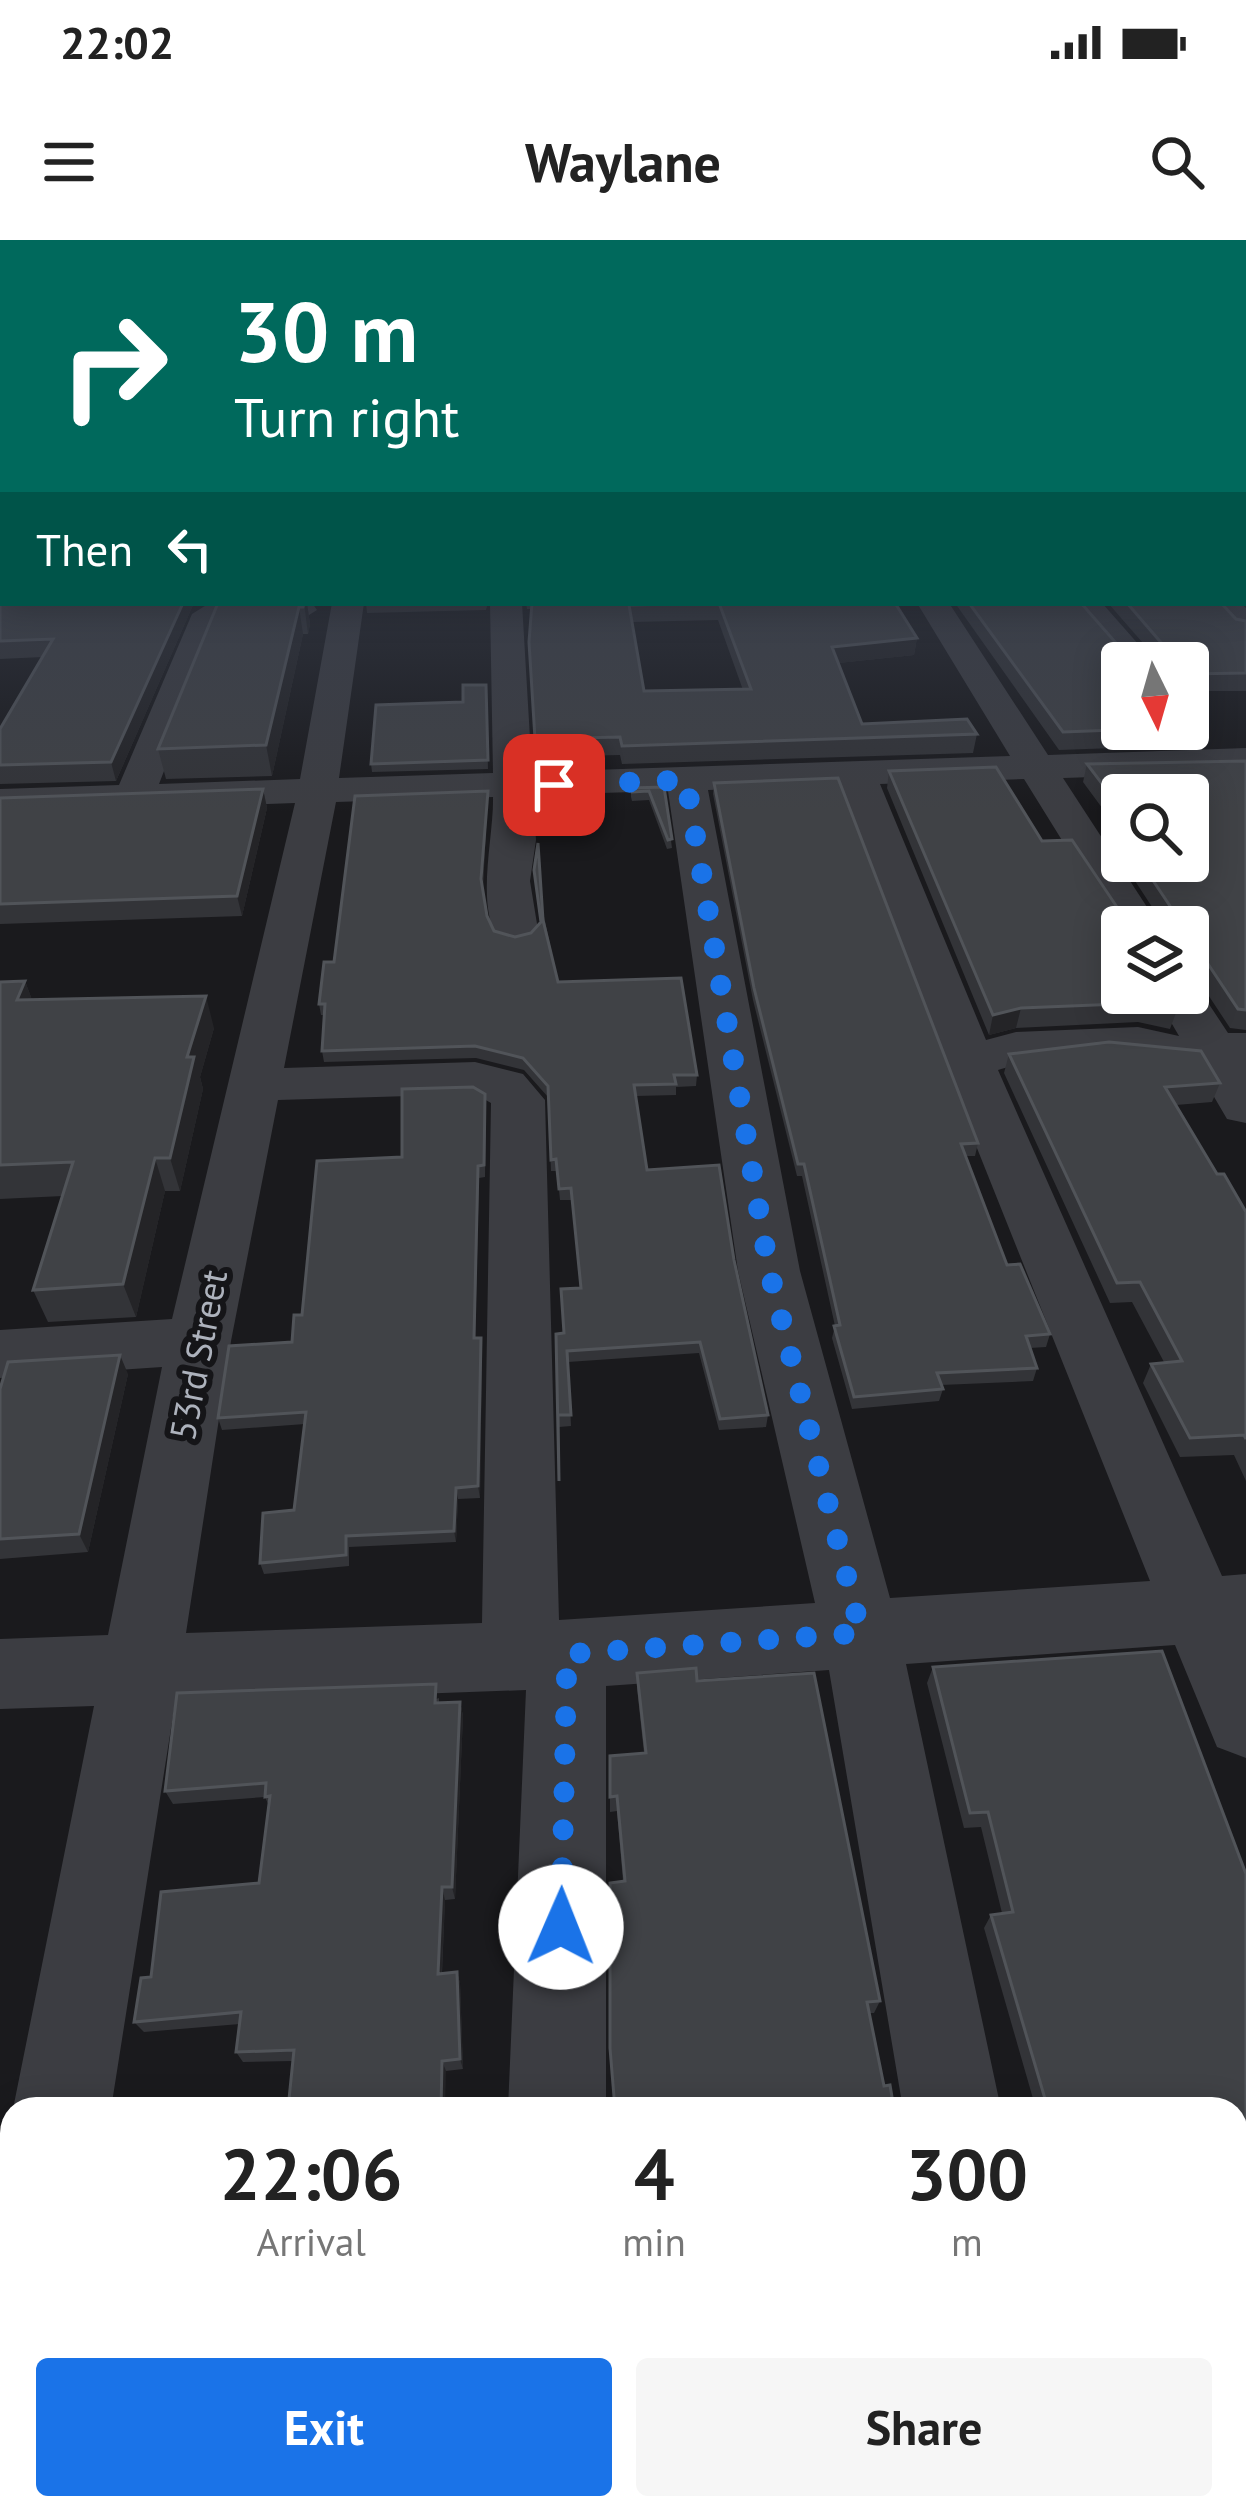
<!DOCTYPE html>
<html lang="en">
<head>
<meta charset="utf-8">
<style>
	body { margin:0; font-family:"PT Sans",sans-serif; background:#f6f6f6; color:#222; height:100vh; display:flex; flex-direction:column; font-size:45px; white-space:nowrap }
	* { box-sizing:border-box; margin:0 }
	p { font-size:39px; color:#767676 }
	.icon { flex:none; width:66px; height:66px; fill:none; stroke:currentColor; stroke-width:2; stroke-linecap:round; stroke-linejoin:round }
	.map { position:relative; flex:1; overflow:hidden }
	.side { position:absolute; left:0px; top:1857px; width:1248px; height:423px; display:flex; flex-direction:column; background:#fff; border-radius:36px 36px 0 0; box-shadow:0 6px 30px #0003 }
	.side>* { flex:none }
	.top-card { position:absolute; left:0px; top:0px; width:1248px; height:366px; box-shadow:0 6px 30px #0003; background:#00695c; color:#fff; overflow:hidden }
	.needle { width:78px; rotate:175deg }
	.controls { position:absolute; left:1101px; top:402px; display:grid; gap:24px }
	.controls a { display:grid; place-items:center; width:108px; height:108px; border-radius:12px; background:#fff; box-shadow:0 6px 30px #0003; font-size:60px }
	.pin { position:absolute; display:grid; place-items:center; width:102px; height:102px; color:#fff; margin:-51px; border-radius:24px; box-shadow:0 6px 18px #0006 }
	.me { position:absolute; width:132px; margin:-66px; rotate:1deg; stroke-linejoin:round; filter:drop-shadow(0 0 9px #0008) }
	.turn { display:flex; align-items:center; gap:42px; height:252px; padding:0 36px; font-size:54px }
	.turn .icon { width:156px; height:156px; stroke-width:2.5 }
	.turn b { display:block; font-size:84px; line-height:102px }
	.then { display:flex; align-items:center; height:114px; padding:0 36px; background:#0003; gap:24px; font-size:45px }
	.eta { display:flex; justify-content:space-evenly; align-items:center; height:204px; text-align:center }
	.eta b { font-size:72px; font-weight:700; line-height:84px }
	.action { display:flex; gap:24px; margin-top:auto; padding:24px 36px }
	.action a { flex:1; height:138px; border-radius:12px; background:#1a73e8; color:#fff; font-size:48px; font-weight:700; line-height:138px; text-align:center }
	.action a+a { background:#f6f6f6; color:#222 }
	.status { display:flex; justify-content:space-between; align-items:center; height:84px; padding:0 60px; background:#fff; direction:ltr }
	.status svg { height:33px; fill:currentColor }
	header { display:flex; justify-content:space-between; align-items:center; height:156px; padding:0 36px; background:#fff; font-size:54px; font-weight:700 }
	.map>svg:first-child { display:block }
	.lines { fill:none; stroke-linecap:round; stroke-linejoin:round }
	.minor { fill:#3c3d42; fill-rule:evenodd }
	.wall { fill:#333438; fill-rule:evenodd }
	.shaded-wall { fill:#242427 }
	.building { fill:#404246; stroke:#515459; stroke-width:3; fill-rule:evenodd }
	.route { stroke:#1a73e8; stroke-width:21; stroke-dasharray:0 37.8 }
	.labels { text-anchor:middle; stroke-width:12; stroke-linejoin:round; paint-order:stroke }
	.street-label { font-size:36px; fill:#adb2bc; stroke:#151518 }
</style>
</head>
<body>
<div class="status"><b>22:02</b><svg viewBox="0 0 49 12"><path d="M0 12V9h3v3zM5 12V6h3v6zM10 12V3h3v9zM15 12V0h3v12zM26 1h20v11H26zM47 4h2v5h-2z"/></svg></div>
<header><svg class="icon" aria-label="menu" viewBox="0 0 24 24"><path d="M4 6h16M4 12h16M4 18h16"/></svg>Waylane<svg class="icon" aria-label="search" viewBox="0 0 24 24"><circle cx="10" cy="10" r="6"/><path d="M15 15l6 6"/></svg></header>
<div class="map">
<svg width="1246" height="2279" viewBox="0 0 1246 2279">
	<rect width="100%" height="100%" fill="#1a1a1d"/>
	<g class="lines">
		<path class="minor" d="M239,363h73l5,7 -16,10 -80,3 -62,161 141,-5 32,-176h32l-25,175 154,-5 -3,-170h32l10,169 478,-16 -93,-153h32l99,152 198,-7v24l-183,6 97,149h-38v10l-98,-158 -144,5 106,256 30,-8 122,-5 41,9 -25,-43h34v-12l7,2 33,50h18v90l-19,-4 -31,-53c-25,2 -41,-1 -65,-7 -25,-7 -108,3 -133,11l224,506 24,-2v184l-29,-11 -42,-102 -269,19 95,445h-98l-74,-439 -223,16v423h-98l18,-419 -351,13 -64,406h-98l81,-403 -94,3v-70l108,-4 54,-268 -162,11v-48l172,-11 123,-516 -295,10v-24l119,-4 73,-171 16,-10zM840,545l103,278 207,518 -260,17 -90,-327 -92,-481zM668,551l70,480 77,332 -256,17 -14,-520 -22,-26 -48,-12 -191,6 52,-266 157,-5c1,40 -18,109 6,143l16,4 16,-4 7,-10 -8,-49 6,-41 -3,-45zM475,854l16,9 -9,520 -296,10 45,-292 47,-241z
			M1069,363h33l53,60 -33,3z
			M1206,363h34l6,5v28l-12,-3z
			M12,2094v174l-12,5v-174z
			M491,2268h116v11h-116z
			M972,2268h116l2,11h-116z"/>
	</g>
	<path class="wall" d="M0,253l3,110h207l-17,2 -77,176 -116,3v-55l43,-72 -43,2z
		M218,363h89l3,21 -2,10h-5l-31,142 -106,3 -8,-30z
		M366,363h122l-2,7 -119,3z
		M526,363h369l22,35 -3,17 -76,8 24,61 115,10 -4,19 -351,11 -2,-9 -84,2 -7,-115 2,-33h-4zM718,380l25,70 -99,1 -12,-69z
		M955,363h126l42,48 26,-1 -41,-47h113l15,16 10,2v70h-58v-28h-66v66h53l-5,17 -111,4z
		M486,445l2,84 -116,3 -1,-8 92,-62z
		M1246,521v269l-16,-2 -31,-47 -10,-4 -1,2v-52h-66l55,83 -7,19 -32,-7 -122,6 -27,7 -102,-247 2,-17 153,70 85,81 29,-9 -34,-52h66l-66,-66v40l-39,-53 4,-18z
		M714,543l264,360 -3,13h-9l41,109 43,69 -4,13 -16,1 7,20 -4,13 -92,4 2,4 -4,12 -87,8 -20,-71 3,-12 -33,-150h-5l-44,-176 -40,-206z
		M664,547l8,61 -5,1 -18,-49 -17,1 -1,-4v-9z
		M263,549l4,19 -25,108 -242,8v-126z
		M488,551l-5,96 4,29 7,15 21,6 16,-4 9,-10 -6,-53 24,112 139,93 -1,11 -20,1v8l-40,1 11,74 87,90 34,155 -2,12 -47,3 -20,-77 -131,9 3,64 -12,1 1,65 -4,-158 8,-1 16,-45 -8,-88h-12l-3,-29h-6l-3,-74 -24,-27 -48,-12 -152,4 -2,-11 3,-36h-4l-2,-11 15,-42z
		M25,741l7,19 182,28 -14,49 3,12 -23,102h-15l-29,126 -88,5 -15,-32 30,-94 -63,3v-217z
		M1009,814l211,29 -8,19 -36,3 41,69 29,38v269l-12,-26 -54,2 -37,-74 8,-19 13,-2 -32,-60 -22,1 -106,-230z
		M486,866l-1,71 -6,1 -4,160 7,12 -2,148 -22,1 -2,43 -107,5v19l-85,8 -4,-11 34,-53 11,-86 -83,6 -4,-12 74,-76 10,-27 100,-158z
		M128,1134l-40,178 -88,7v-170z
		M1162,1411l84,223v645h-133l-3,-11h126v-399h-200l-52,-181 7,-13 11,-2 -21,-86 -17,1 -37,-145 6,-16z
		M637,1433l60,8 183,320 -6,12h-5l15,73 10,23 -271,-228 -6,-70 -7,1v-56l34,-3 -7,-65z
		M439,1458v5l21,-1 3,14 -8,183 -10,1 -3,73 15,-1 3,11 3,86 -17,2 -153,-10 -50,1 -7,-10 4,-28 -96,8 -10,-10 17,-45 108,-94 10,-77 -4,-9 -92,7 -8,-13z
		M609,2268l326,11h-262v-6l-62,3z"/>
	<path class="shaded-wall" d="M183,363h27l-17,2 -77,176 -5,-19z
		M304,363h3l3,21 -2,10z
		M299,367l4,27 -31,142 -6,-31z
		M917,398l-3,17 -84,9 2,-17z
		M263,549l4,19 -25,108 -5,-20z
		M488,551v11l-6,88 -1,-11z
		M25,741l12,32 -20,-13z
		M206,756l8,32 -14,49 3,12 -23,102 -10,-33 17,-101z
		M1021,768l-5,20 -27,7 4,-20z
		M155,918l10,33 -29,126 -13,-33z
		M478,926l1,12 -4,172 -1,-12z
		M481,1098l1,12 -2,148 -2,-12z
		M120,1115l8,19 -40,178 -9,-18z
		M456,1248l2,11 -2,43 -2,-11z
		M460,1462l3,14 -8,183 -3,-12z
		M442,1647l3,13 -4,85 -3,-11z
		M457,1732l3,11 3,86 -3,-10z
		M442,1821l4,10 -1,38h-4z"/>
	<path class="building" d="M0,253h3v110h180l-72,159 -111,3v-36l53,-90 -53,2z
		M1245,253l1,8v82h-1z
		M218,363h86l-1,4h-4l-33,138 -108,4z
		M532,363h363l22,35 -85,9 30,77 105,-5 10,15 -355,12 -2,-9 -85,2 -6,-97zM719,363l32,86 -107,2 -15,-86z
		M969,363h112l42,48 37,-1 4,-4 -37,-43h94l15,16 10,2v52l-58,1v-11h-66v66h19l-78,3z
		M463,445h23l2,75 -117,4 5,-59 87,-3z
		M1246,521v249l-8,-1 -32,-48 -10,-4 -6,12h-2v-42h-66v66h45l10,17 -33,-7 -123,5 -28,7 -104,-244 107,-4 46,74 30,-1 55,82 5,-9h34l4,-7 -30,-45h48v-66h-66v15l-35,-46z
		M838,538l140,365 -17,1 46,121 13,-1 30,70 -24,2 11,32 -100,5 6,16 -89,8 -20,-71 6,-1 -36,-161h-6l-44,-176 -40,-205z
		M664,547l8,52 -4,1 -19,-49 -17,1 -1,-4z
		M263,549l-26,107 -237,8v-106z
		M488,551l-7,88 6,37 7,15 21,6 16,-4 10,-11 -7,-52 4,-27 5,77 15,62 123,-4 16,97h-23l2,9 -42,1 13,85 72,-5 15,95 34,155 -48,4 -20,-77 -133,9 4,64h-13l1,66 -3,-147 8,-1 -3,-44 20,-1 -10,-100 -12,1 -3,-30 -5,1 -3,-74 -25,-28 -48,-12 -153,5 3,-47h-6l5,-42h10l21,-166z
		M25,741l-8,19 189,-4 -19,61h7l-24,101h-15l-32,126 -90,6 40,-128 -73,3v-183z
		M1109,802l92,9 19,32 -55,4 52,87h7l22,38v227l-2,-4 -54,3 -39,-74 31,-3 -42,-79 -23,1 -108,-229z
		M473,847l12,7 -1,71 -6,1 -4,172h7l-3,148 -22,2 -2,43 -108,5v19l-86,8 3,-50 31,-3 12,-98 -88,6 11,-72 63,-4 2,-27h8l15,-154 85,-4v-68z
		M120,1115l-41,179 -79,5v-150l8,-27z
		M1162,1411l84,223v645h-120l-2,-11h112v-399h-188l-57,-194 22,-3 -25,-100 -18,1 -37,-146z
		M696,1428l1,13 117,-8 66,328 -13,1 17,84 6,-1 4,24h-279l-5,-61v-165l15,-2 -8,-85 -7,1v-41l36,-3 -9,-80z
		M436,1444l-1,19 25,-1 -8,185h-10l-4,87 19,-2 3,87 -18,2 -1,48h-153l6,-59 -58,2 5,-40 -107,10 7,-44 10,-1 10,-85 98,-9 11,-87 -5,1 1,-14 -101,8 12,-98z
		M91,2268h351v11h-352z
		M609,2268h324l2,11h-260l-1,-8 -63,3z"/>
	<linearGradient id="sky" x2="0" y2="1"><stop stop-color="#0e0e10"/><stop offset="0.44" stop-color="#383e4c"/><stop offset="1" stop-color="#383e4c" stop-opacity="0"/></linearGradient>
	<rect width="1246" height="572" fill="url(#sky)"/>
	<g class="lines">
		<path class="route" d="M554,545l132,-5 83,490 92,363 -294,21 -6,273"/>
	</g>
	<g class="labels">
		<g class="street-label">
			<text transform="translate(198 1115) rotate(-79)" y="13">53rd Street</text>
		</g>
	</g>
</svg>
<div class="controls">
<a><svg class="needle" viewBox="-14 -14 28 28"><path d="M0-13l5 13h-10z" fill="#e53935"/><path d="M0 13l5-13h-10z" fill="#767676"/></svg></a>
<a><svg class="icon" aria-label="search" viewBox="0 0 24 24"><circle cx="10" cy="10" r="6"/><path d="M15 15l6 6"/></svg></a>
<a><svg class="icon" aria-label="layers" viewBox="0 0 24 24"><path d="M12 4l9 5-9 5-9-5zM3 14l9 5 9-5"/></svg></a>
</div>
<div class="pin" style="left:554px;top:545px;background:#d93025"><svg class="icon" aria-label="arrive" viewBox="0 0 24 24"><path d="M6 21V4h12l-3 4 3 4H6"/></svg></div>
<svg class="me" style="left:561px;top:1687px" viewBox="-20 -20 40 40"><circle r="19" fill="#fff"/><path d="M0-13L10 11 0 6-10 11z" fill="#1a73e8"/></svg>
<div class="top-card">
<div class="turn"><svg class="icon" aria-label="right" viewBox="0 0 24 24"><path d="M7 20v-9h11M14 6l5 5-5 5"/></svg><div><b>30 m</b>Turn right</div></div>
<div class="then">Then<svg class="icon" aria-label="left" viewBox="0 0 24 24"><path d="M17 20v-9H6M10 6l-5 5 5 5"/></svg></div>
</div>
<section class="side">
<div class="eta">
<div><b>22:06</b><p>Arrival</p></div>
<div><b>4</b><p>min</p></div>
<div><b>300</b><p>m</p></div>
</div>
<div class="action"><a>Exit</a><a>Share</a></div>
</section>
</div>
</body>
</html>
